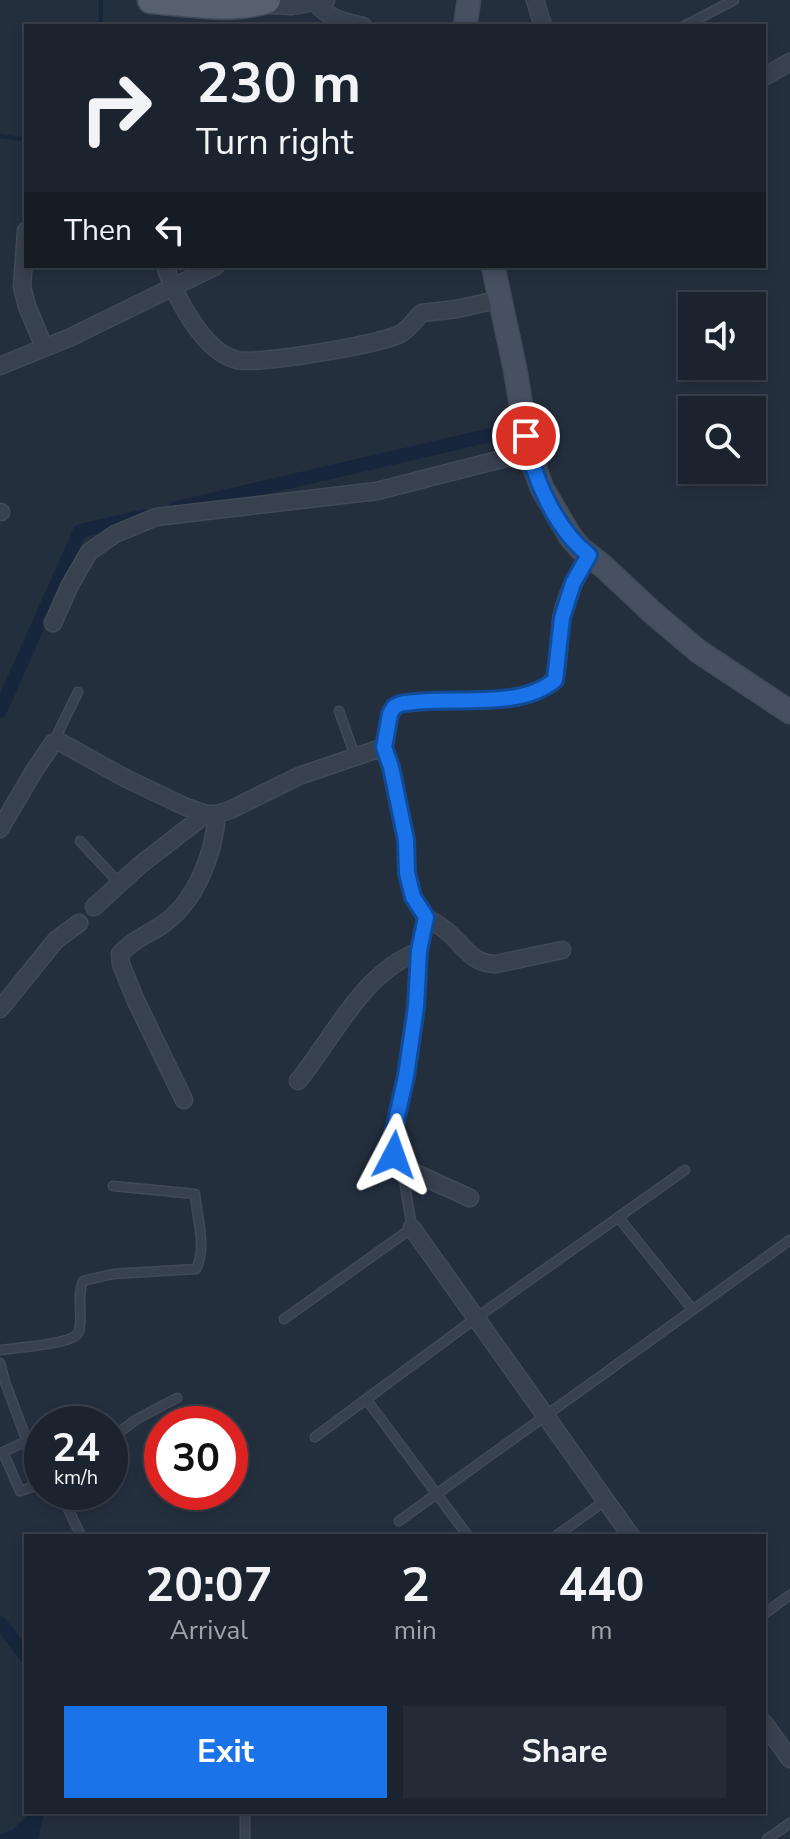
<!DOCTYPE html>
<html lang="en">
<head>
<meta charset="utf-8">
<style>
	body { margin:0; font-family:"Nunito Sans",sans-serif; background:#242b36; color:#f1f3f6; height:100vh; display:flex; flex-direction:column; font-size:30px; white-space:nowrap }
	* { box-sizing:border-box; margin:0 }
	p { font-size:26px; color:#a0a4aa }
	.icon { flex:none; width:44px; height:44px; fill:none; stroke:currentColor; stroke-width:2; stroke-linecap:round; stroke-linejoin:round }
	.map { position:relative; flex:1; overflow:hidden }
	.panel { position:absolute; left:24px; top:1534px; width:742px; height:280px; display:flex; flex-direction:column; background:#1b232e; border-radius:0px; box-shadow:0 4px 12px #0003,0 0 0 2px #39404a }
	.panel>* { flex:none }
	.guide { position:absolute; left:24px; top:24px; width:742px; height:244px; border-radius:0px; box-shadow:0 4px 12px #0003,0 0 0 2px #39404a; background:#1b232e; color:#f1f3f6; overflow:hidden }
	.fabs { position:absolute; left:678px; top:292px; display:grid; gap:16px }
	.fabs a { display:grid; place-items:center; width:88px; height:88px; border-radius:0px; background:#1b232e; box-shadow:0 4px 12px #0003,0 0 0 2px #39404a; font-size:40px }
	.speed { position:absolute; left:24px; top:1406px; display:flex; gap:16px; font-size:40px; font-weight:700; text-align:center }
	.speed>* { display:grid; place-content:center; width:104px; height:104px; border-radius:50%; background:#1b232e; box-shadow:0 4px 12px #0003,0 0 0 2px #39404a; line-height:1 }
	.speed small { font-size:20px; font-weight:400 }
	.speed .limit { border:12px solid #d22; background:#fff; color:#111 }
	.pin { position:absolute; display:grid; place-items:center; width:68px; height:68px; color:#fff; margin:-34px; border:4px solid #fff; border-radius:50%; box-shadow:0 2px 8px #0007 }
	.me { position:absolute; width:88px; margin:-44px; rotate:4deg; stroke-linejoin:round; filter:drop-shadow(0 0 6px #0008) }
	.turn { display:flex; align-items:center; gap:28px; height:168px; padding:0 40px; font-size:36px }
	.turn .icon { width:104px; height:104px; stroke-width:2.5 }
	.turn b { display:block; font-size:56px; line-height:68px }
	.then { display:flex; align-items:center; height:76px; padding:0 40px; background:#0003; gap:16px; font-size:30px }
	.eta { display:flex; justify-content:space-evenly; align-items:center; height:136px; text-align:center }
	.eta b { font-size:48px; font-weight:700; line-height:56px }
	.cta { display:flex; gap:16px; margin-top:auto; padding:16px 40px }
	.cta a { flex:1; height:92px; border-radius:0px; background:#1a73e8; color:#fff; font-size:32px; font-weight:700; line-height:92px; text-align:center }
	.cta a+a { background:#242b36; color:#f1f3f6 }
	.map>svg:first-child { display:block }
	.water { fill:#17263c }
	.lines { fill:none; stroke-linecap:round; stroke-linejoin:round }
	.stream { stroke:#17263c; stroke-width:4 }
	.canal { stroke:#17263c; stroke-width:14 }
	.lane-casing { stroke:#414a57; stroke-width:11 }
	.street-casing { stroke:#414a57; stroke-width:19 }
	.secondary-casing { stroke:#414a57; stroke-width:25 }
	.primary-casing { stroke:#414a57; stroke-width:29 }
	.lane { stroke:#38414e; stroke-width:8 }
	.street { stroke:#38414e; stroke-width:16 }
	.secondary { stroke:#465061; stroke-width:22 }
	.primary { stroke:#56606e; stroke-width:26 }
	.route-casing { stroke:#114b97; stroke-width:20 }
	.route { stroke:#1a73e8; stroke-width:14 }
</style>
</head>
<body>
<div class="map">
<svg width="790" height="1839" viewBox="0 0 790 1839">
	<rect width="100%" height="100%" fill="#242f3e"/>
	<path class="water" d="M31,1812h13l-6,27h-38v-5l12,-4z"/>
	<g class="lines">
		<path class="stream" d="M101,26v-26
			M0,136l20,3 6,-2"/>
		<path class="canal" d="M176,508l332,-77
			M0,711l80,-180 65,-15
			M0,1623l26,33"/>
		<g class="lane-casing">
			<path id="lane" d="M684,26l50,-26
				M339,711l16,45
				M54,741l24,-49
				M80,841l39,42
				M618,1217l75,93
				M284,1319l128,-91 -10,-61
				M0,1350c15,-2 66,-6 75,-14 4,-2 5,-7 5,-11 2,-15 -3,-29 3,-44l30,-7 83,-5c11,-21 1,-51 -1,-75l-82,-8
				M0,1363l5,19 22,59 -24,11 17,39 22,-7
				M366,1399l102,137
				M315,1437l161,-119 209,-148
				M110,1439l27,-20 40,-21
				M60,1492l21,44
				M399,1521l391,-281
				M556,1536l50,-36
				M764,1614l26,-19
				M245,1812v27
				M767,1839l23,-16"/>
		</g>
		<g class="street-casing">
			<path id="street" d="M535,0l8,26
				M315,2c14,17 27,19 48,24
				M256,4l36,2 34,-6
				M764,77l26,-15
				M26,231l-4,56 5,19 17,41
				M165,266c10,30 38,86 72,94 21,5 144,-16 163,-26 9,-5 14,-14 22,-21l35,-4 44,-10
				M0,366l71,-29 145,-71
				M0,512h1
				M53,623l17,-38 19,-33 26,-18 41,-17 221,-26 152,-39
				M0,829l34,-58 19,-28 7,-1 65,36 61,29 20,7h11l13,-4 69,-34 85,-29
				M94,907l46,-42 66,-51
				M426,917c8,5 16,10 22,15 17,15 24,32 48,32l66,-14
				M0,1009l56,-69 23,-17
				M298,1081c37,-45 63,-107 121,-130
				M184,1100l-48,-99 -15,-37 -1,-10c12,-14 27,-19 42,-29 34,-23 52,-71 55,-111
				M470,1198l-68,-31 -8,-12 -3,-12 15,-67 10,-69 3,-56 7,-34 -13,-20 -6,-24 -1,-33 -15,-73 -7,-20 6,-33 4,-7 6,-3c45,-9 120,7 155,-24 4,-19 4,-39 6,-59 3,-24 16,-45 28,-66
				M412,1228l219,308
				M764,1723l26,36"/>
		</g>
		<g class="secondary-casing">
			<path id="secondary" d="M465,26l4,-26
				M493,266l22,103 14,83 13,36 28,48 10,12 24,19 49,46 45,38 92,61"/>
		</g>
		<g class="primary-casing">
			<path id="primary" d="M151,0c37,3 80,11 116,0"/>
		</g>
		<use href="#lane" class="lane"/>
		<use href="#street" class="street"/>
		<use href="#secondary" class="secondary"/>
		<use href="#primary" class="primary"/>
	</g>
	<g class="lines">
		<g class="route-casing">
			<path id="route" d="M394,1155l-3,-12 15,-67 10,-69 3,-56 7,-34 -13,-20 -6,-24 -1,-33 -15,-73 -7,-20 6,-33 4,-7 6,-3c45,-10 118,8 155,-24l7,-62 11,-35 16,-28c-33,-25 -57,-79 -63,-119"/>
		</g>
		<use href="#route" class="route"/>
	</g>
</svg>
<div class="fabs">
<a><svg class="icon" aria-label="sound" viewBox="0 0 24 24"><path d="M4 9h4l5-4v14l-5-4H4zM17 9q2 3 0 6"/></svg></a>
<a><svg class="icon" aria-label="search" viewBox="0 0 24 24"><circle cx="10" cy="10" r="6"/><path d="M15 15l6 6"/></svg></a>
</div>
<div class="speed"><div>24<small>km/h</small></div><div class="limit">30</div></div>
<div class="pin" style="left:526px;top:436px;background:#d93025"><svg class="icon" aria-label="arrive" viewBox="0 0 24 24"><path d="M6 21V4h12l-3 4 3 4H6"/></svg></div>
<svg class="me" style="left:394px;top:1155px" viewBox="-20 -20 40 40"><path d="M0-17L14 15 0 8-14 15z" fill="#1a73e8" stroke="#fff" stroke-width="4"/></svg>
<div class="guide">
<div class="turn"><svg class="icon" aria-label="right" viewBox="0 0 24 24"><path d="M7 20v-9h11M14 6l5 5-5 5"/></svg><div><b>230 m</b>Turn right</div></div>
<div class="then">Then<svg class="icon" aria-label="left" viewBox="0 0 24 24"><path d="M17 20v-9H6M10 6l-5 5 5 5"/></svg></div>
</div>
<section class="panel">
<div class="eta">
<div><b>20:07</b><p>Arrival</p></div>
<div><b>2</b><p>min</p></div>
<div><b>440</b><p>m</p></div>
</div>
<div class="cta"><a>Exit</a><a>Share</a></div>
</section>
</div>
</body>
</html>
